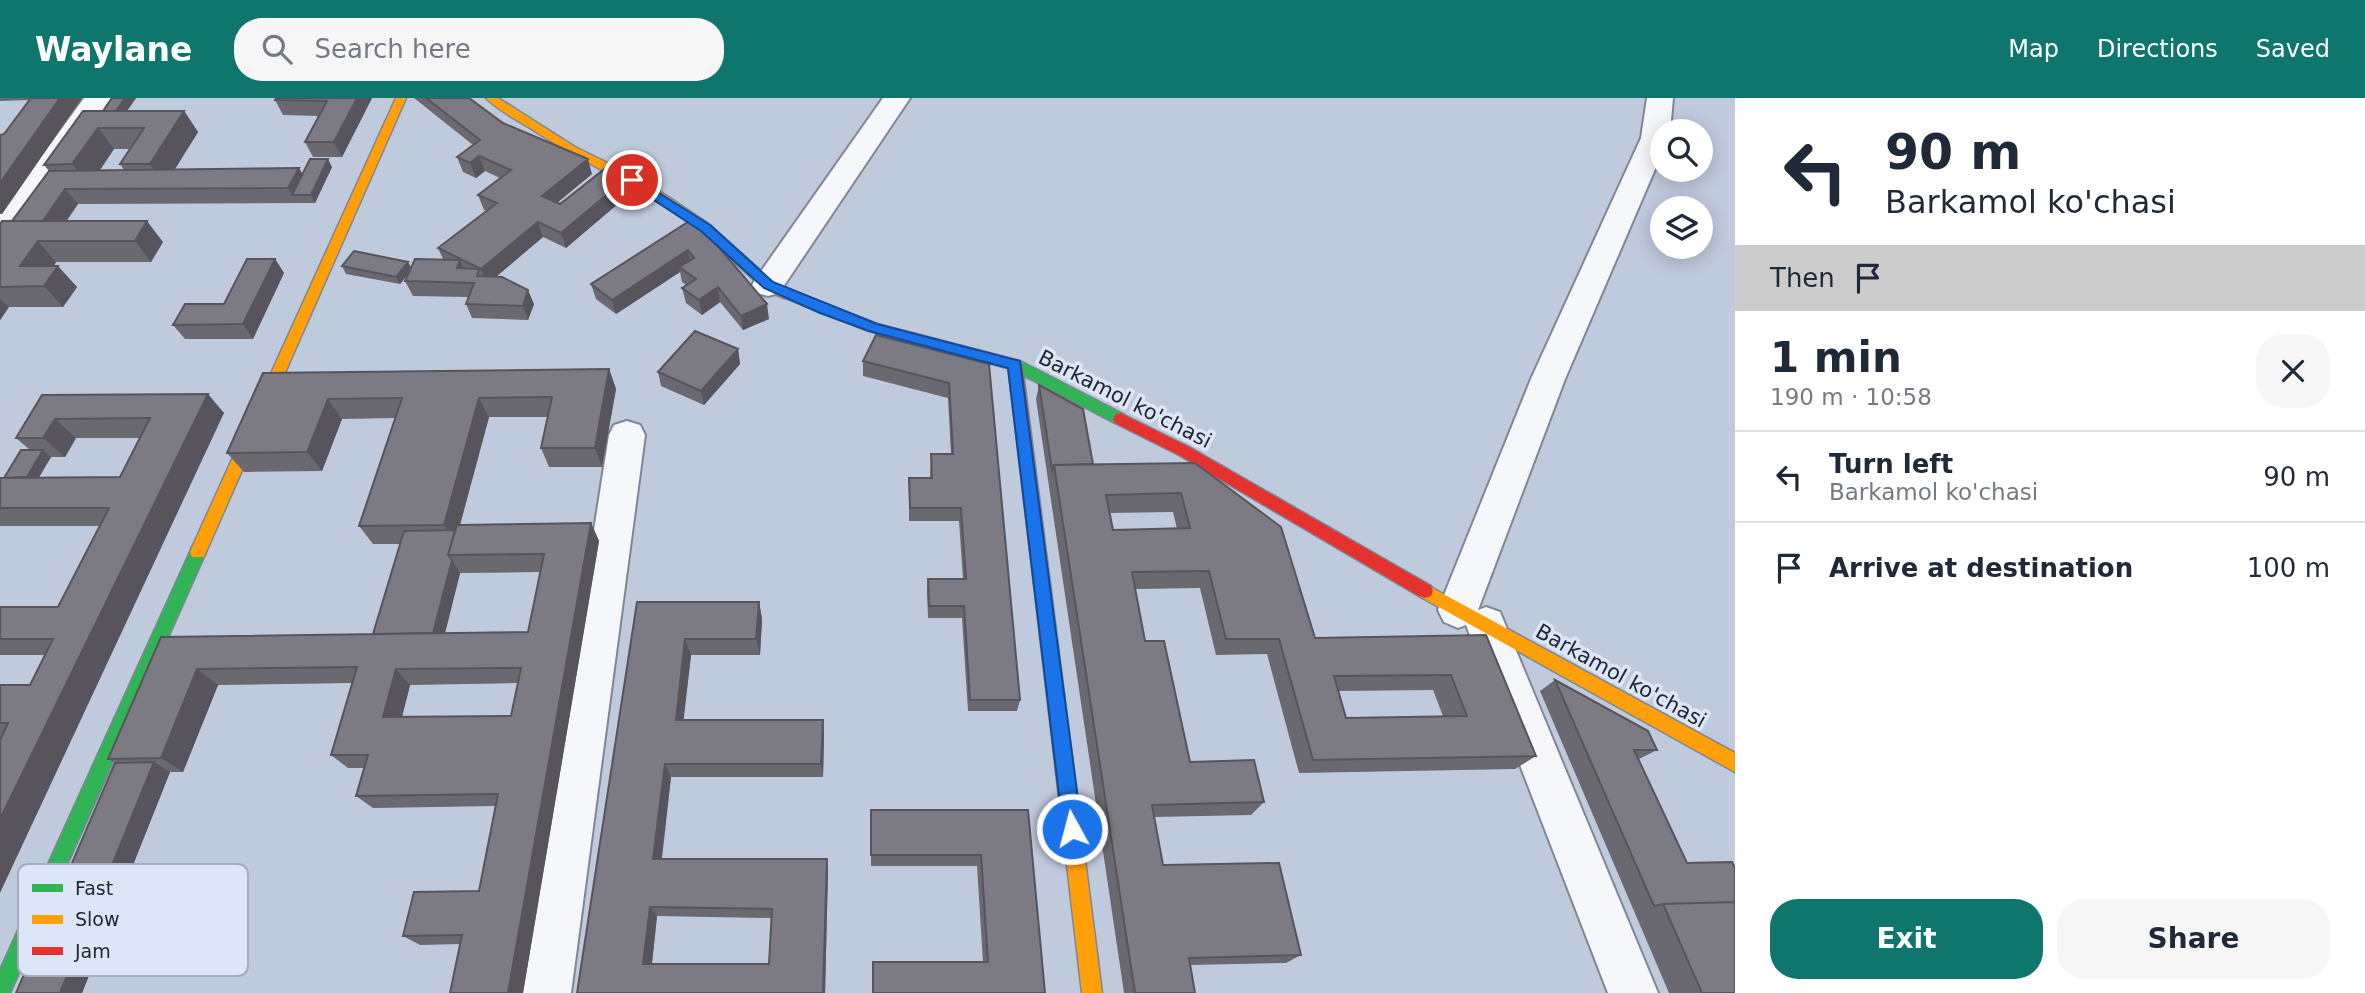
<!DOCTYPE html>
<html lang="en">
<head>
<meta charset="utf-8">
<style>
	body { margin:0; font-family:"DejaVu Sans",sans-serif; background:#f6f6f7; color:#1f2937; height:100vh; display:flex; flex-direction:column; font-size:26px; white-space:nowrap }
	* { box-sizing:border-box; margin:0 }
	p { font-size:23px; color:#747a83 }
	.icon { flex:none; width:38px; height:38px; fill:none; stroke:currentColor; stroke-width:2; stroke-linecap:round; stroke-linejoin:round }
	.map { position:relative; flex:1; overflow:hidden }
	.drawer { display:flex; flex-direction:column; background:#fff; width:630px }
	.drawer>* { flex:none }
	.top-card { background:#fff; color:#1f2937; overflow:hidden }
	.controls { position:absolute; left:1650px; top:21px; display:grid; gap:14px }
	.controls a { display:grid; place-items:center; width:63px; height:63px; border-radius:50%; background:#fff; box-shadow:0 4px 18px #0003; font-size:35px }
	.pin { position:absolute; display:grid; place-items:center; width:60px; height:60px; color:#fff; margin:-30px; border:4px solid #fff; border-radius:50%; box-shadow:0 2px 7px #0007 }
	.me { position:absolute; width:77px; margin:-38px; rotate:353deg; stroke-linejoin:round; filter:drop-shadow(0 0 5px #0008) }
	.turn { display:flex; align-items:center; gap:24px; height:147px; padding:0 35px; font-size:32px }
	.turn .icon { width:91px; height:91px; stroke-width:2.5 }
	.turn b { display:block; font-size:49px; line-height:60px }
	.then { display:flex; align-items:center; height:66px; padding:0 35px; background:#0003; gap:14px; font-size:26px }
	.round { display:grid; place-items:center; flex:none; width:74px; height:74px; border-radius:28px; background:#f6f6f7 }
	.headline { display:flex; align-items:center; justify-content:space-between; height:119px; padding:0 35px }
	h1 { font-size:42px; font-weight:700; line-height:52px }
	.button { display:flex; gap:14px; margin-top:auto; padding:14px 35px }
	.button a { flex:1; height:80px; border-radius:28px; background:#0f766e; color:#fff; font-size:28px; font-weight:700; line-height:80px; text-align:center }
	.button a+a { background:#f6f6f7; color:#1f2937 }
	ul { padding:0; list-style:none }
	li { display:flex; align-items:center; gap:21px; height:91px; padding:0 35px; border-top:2px solid #e0e1e3 }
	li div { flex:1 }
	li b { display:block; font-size:26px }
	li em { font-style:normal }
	header { display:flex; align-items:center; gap:42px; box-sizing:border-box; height:98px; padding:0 35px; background:#0f766e; color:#fff }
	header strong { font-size:33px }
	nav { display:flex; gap:38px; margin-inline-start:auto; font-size:24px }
	.search { width:490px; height:63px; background:#f6f6f7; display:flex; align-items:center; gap:18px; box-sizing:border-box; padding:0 24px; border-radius:28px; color:#747a83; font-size:26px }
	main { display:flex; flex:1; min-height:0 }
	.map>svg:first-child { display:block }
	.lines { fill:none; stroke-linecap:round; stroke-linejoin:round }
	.street-casing { stroke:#7f8694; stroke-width:4 }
	.fast-casing { stroke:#7f8694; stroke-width:3 }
	.slow-casing { stroke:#7f8694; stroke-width:3 }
	.jam-casing { stroke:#7f8694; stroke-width:3 }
	.street { fill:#f6f7fa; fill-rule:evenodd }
	.fast { fill:#30b455; fill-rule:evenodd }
	.slow { fill:#ff9f0a; fill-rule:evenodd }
	.jam { fill:#e5322d; fill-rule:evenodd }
	.wall { fill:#6b6970; fill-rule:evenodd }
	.shaded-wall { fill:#57555b }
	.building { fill:#7c7a82; stroke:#57555b; stroke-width:2; fill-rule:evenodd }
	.route { fill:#1a73e8; stroke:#114b97; stroke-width:2 }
	.labels { text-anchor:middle; stroke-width:7; stroke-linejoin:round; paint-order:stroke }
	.street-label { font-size:21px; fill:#202634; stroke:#dde6f8 }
	.key { fill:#dde6f8; stroke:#a4acbd; stroke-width:2 }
	.key-label { font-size:19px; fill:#202634 }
</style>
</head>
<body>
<header>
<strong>Waylane</strong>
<div class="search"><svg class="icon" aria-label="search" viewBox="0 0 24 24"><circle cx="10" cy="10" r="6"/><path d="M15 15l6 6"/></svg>Search here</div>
<nav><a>Map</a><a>Directions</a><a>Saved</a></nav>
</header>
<main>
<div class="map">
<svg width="1735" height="895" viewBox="0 0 1735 895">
	<rect width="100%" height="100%" fill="#c0cadd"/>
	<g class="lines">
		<g class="street-casing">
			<path id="street" d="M84,0h27l-100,144 -11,3v-32z
				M883,0h27l-131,195 -11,3 -11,-3 -5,-8 5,-8z
				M1647,0h26l-3,33h-8v22l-97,226 -87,231 8,-3 14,5 158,381h-50l-142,-368 -8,3 -14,-6 -6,-12 93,-231 110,-241z
				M627,323l13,4 5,10 -74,558h-50l88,-558 5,-10z"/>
		</g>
		<g class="fast-casing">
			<path id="fast" d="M793,193l84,33 143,37 105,54 2,4 -2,4h-10l-104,-54 -142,-38 -81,-32v-6z
				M198,447l6,2 2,5 -196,441h-10v-23l190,-418 2,-5z"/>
		</g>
		<g class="slow-casing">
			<path id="slow" d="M396,0h10l-200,454 -2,5h-12l-2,-5z
				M486,0h12l77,49 61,30 34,21 40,27 63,57 25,11v6c-29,7 -76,-53 -98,-69 -54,-40 -115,-66 -170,-102 -15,-9 -32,-18 -44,-30z
				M1042,479l6,2 2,5 52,409h-20l-48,-409 2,-5z
				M1425,486l310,169v19l-316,-176 -2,-5 2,-5z"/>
		</g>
		<g class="jam-casing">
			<path id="jam" d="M1015,262l7,5 28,219 -2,5 -6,2 -6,-2 -2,-5 -26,-219z
				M1120,315l69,34 242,139 2,5 -2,5 -6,2 -6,-2 -240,-141 -64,-32 -2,-4 2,-4z"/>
		</g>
		<use href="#street" class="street"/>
		<use href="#fast" class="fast"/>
		<use href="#slow" class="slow"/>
		<use href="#jam" class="jam"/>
	</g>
	<path class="wall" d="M0,0h82l-80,116h-2v-79l4,-1 25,-34 -29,1z
		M112,0h24l-9,13h57l14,21 -23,37 124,-1 4,7 29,-8 -17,36 -237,1 -12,17 97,21 -12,20h-95l-2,4 23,21 -14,20h-54l-9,13v-96l12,-3 37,-50 -5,-6 59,-54zM114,51h16l-10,15 4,6h-24z
		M372,0l-30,59h-29l-8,-15 14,-26 -36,-1 -8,-15z
		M414,0h55l34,25 89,51 -35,29 3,1 69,-28 4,15 -67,57 -23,-11 -47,40 38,27 -6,16 -56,-2 -6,-14 2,-7 -55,-1 -8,-15 3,-7 -8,10 -54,-10 -4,-8 69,2 32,-9 -5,-11 49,-37 -3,-1 -6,-15 22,-17 -15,-7 -9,7 -13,-6 -6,-15 16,-12z
		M694,120l75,101 -26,11 -23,-28 -18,13 -16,-12 -4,-15 4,-3 -4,-3 -2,-10 -64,42 -20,-15 -5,-15z
		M275,161l9,14 -31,66h-68l-12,-14 51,-21z
		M738,251l2,15 -36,41 -43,-19 -3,-14z
		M863,263l126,3 31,336 -3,11h-49l-6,-93h-34l-1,-27 1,-12h35l-4,-58h-50v-43h21l1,-24h20l-3,-56 -85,-22z
		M609,271l7,20 -14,78h-53l-8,-19 7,-31h-59l-29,108 131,-2 8,18 -76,452h-73l11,-49 -41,1 -17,-9 11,-44 65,-1 17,-85 -123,2 -17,-12 8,-28h-16l-17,-13 21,-72 -134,2 -35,87h-13l-88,221h-66l99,-230 -7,-4 53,-122 212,-3 27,-90h-27l-14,-18 36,-108 -53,1 -20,52 -78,1 -17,-19 36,-80zM540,474l-12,60 -83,1 15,-60zM518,585l-7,33 -109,1 8,-32z
		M1039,287l54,79 102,-1 120,175 171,-3 50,121 -21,13 -216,4 -32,-119 -51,1 -16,-67 -65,1 10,52 45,121 74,40 -13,13 -97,2 9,48 138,90 -15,8 -96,2 5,28h-71l-88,-594zM1173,414l4,17 -64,1 -4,-17zM1433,592l10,26 -97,2 -8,-27z
		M42,297l182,18 -224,325v-53h30l15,-30h-45v-48h58l42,-81h-100v-48h4l26,-28 -14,-12zM76,340h64l-20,39h-81l12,-20h14z
		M637,504h122l3,17 -2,36h-69l-8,65h140l1,14 -1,43h-152l-9,82 166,10 -3,124h-248zM657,818l114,2 -2,46h-117z
		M1555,582l102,70 -18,9 96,234h-66l-129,-302z
		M871,712h157l17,183 -62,-31 -6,-96h-106z"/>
	<path class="shaded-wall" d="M60,0h22l-80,116 -2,-2v-29z
		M125,0h11l-21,30 -9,-3z
		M357,0h15l-30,59 -8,-15z
		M184,13l14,21 -33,53 -15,-21z
		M98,30l16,21 -25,37 -17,-22z
		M479,58l6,15 -9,7 -6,-15z
		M328,61l4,8 -17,36 -4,-8z
		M588,61l4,15 -45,37 -5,-15z
		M299,70l8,15 -15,12 -4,-7z
		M629,78l4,15 -67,57 -5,-15z
		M65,91l13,15 -25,37 -14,-13z
		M147,123l16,21 -12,20 -16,-21z
		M538,124l5,15 -56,47 -6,-15z
		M38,143l18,21 -16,25 -20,-21z
		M688,152l2,15 -11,2 1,5 -64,42 -4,-14z
		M275,161l9,14 -31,66 -10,-15z
		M460,162l6,14 -9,-6z
		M408,164l4,7 -12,15 -4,-7z
		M58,168l19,21 -14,20 -19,-21z
		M718,189l2,15 -18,13 -3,-15z
		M528,192l6,14 -6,16 -5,-14z
		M0,201l9,8 -9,13z
		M767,206l2,15 -26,11 -2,-14z
		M738,251l2,15 -36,41 -3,-14z
		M609,271l7,20 -14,78 -7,-19z
		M208,296l16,19 -224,480v-74z
		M479,300l10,19 -34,126 -11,-18z
		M328,301l14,20 -20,52 -15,-19z
		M55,321l21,19 -11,19 -22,-19z
		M43,352l8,7 -16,27 -8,-7z
		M591,425l8,18 -76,452h-15z
		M452,462l8,13 -19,76 -10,-11z
		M759,504l3,17 -2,36 -4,-16z
		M685,541l6,16 -9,79 -6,-14z
		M197,571l21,16 -35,87 -22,-14z
		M396,571l14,16 -12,47 -15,-15z
		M823,622l1,14 -1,43 -2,-13z
		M154,664l16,10 -88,221h-22z
		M665,666l6,13 -11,92 -7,-10z
		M827,761l1,10 -3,124h-2z
		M650,809l7,9 -6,55 -8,-7z"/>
	<path class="building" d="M31,0h29l-60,85v-48l4,-1z
		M112,0h13l-9,13h-13z
		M276,0h81l-23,44h-29l22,-41 -52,-1z
		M426,0h43l34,25 85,36 -46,37 18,8 47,-37 22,9 -68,57 -23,-11 -57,47 -43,-21 59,-45 -19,-8 33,-25 -32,-14 -9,7 -13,-6 23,-17z
		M83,13h101l-34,53h-30l24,-36h-46l-26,36 -28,1z
		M310,61h18l-17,36h-19z
		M299,70l-11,20 -223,1 -22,32h-31l37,-50z
		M694,120l73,86 -26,12 -23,-29 -19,13 -17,-12 14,-9 -17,-12 15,-9 -6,-8 -76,50 -21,-16z
		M2,123h145l-12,20h-97l-18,25h38l-14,20 -44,1v-63z
		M354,153l54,11 -12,15 -54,-11z
		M247,161h28l-32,65 -70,1 12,-21h39z
		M415,161l45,1 -3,8 22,1 -2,7 25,1 26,13 -5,16 -57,-2 8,-21 -69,-2z
		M695,233l43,18 -37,42 -43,-19z
		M876,237l113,29 31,336h-50l-6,-94h-35l-1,-27h38l-5,-71h-51l-1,-30h23l-1,-24h22l-4,-71 -86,-22z
		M609,271l-14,79h-54l11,-51 -73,1 -35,127 -85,1 43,-128 -74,1 -21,53 -80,1 36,-80z
		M1039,287l44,24 10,55 -39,1 -2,5z
		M208,296l-208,425v-79l8,-17h-8v-38h30l23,-46h-53v-32h58l51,-99h-109v-30l120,-1 30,-59 -95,1 -12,19h-27l26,-43z
		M21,352h22l-16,27 -23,1z
		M1195,365l86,64 34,111 171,-3 50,121 -223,4 -34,-121h-53l-17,-68 -77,1 13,69h19l26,121 64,-2 10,42 -112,3 11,60 116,-2 22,92 -112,3 6,35h-60l-81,-528zM1181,395l9,35 -77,2 -7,-35zM1451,577l16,41 -121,2 -12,-42z
		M591,425l-83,470h-58l12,-58 -59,1 11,-44 65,-1 19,-97 -142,2 12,-41h-37l26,-88 -160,2 -36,89 -53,1 53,-122 367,-5 16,-78 -96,1 9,-30zM521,570l-10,48 -128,1 13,-48z
		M455,432l-7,25 4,5 -19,73 -60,1 31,-103z
		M637,504h122l-3,37h-71l-9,81h147l-2,44h-156l-12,95h174l-4,134h-246zM650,809l122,2 -3,55h-126z
		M1555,582l93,51 9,19h-23l53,113 45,-1 3,6v34l-72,2 -9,2z
		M154,664l-94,231h-44l99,-230z
		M871,712h157l17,183h-172v-31h115l-7,-107h-110z
		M1735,804v91h-33l-39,-89z"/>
	<path class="route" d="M632,78l78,49 63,57 104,42 143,37 62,468 -3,7 -7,3 -6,-3 -3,-7 -55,-461 -139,-37 -49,-18 -56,-25 -63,-57 -73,-48 -2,-3z"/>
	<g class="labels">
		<g class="street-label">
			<text transform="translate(1125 301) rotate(27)" y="7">Barkamol ko'chasi</text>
			<text transform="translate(1621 578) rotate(29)" y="7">Barkamol ko'chasi</text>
		</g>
	</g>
	<rect x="18" y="766" width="230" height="112" rx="10" class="key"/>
	<rect x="32" y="786" width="31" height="8" fill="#30b455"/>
	<rect x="32" y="817" width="31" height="9" fill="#ff9f0a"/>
	<rect x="32" y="849" width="31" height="8" fill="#e5322d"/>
	<g class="key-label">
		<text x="75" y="797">Fast</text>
		<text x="75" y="828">Slow</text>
		<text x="75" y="860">Jam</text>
	</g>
</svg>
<div class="controls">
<a><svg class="icon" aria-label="search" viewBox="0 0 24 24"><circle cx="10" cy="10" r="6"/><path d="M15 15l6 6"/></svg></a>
<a><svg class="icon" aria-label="layers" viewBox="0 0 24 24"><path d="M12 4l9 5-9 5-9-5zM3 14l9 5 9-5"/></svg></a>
</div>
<div class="pin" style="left:632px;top:82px;background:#d93025"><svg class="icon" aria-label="arrive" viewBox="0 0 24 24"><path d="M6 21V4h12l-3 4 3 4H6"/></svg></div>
<svg class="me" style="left:1072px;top:731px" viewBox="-20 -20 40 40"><circle r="17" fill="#1a73e8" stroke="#fff" stroke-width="3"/><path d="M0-11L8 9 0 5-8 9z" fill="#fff"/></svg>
</div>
<section class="drawer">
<div class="top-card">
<div class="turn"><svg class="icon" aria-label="left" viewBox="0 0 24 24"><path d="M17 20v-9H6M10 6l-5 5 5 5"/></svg><div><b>90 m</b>Barkamol ko'chasi</div></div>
<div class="then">Then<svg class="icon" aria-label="arrive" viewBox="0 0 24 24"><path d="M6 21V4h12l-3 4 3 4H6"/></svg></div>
</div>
<div class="headline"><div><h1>1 min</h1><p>190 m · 10:58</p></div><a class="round"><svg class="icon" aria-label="close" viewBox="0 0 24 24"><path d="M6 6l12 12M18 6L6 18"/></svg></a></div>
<ul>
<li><svg class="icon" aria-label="left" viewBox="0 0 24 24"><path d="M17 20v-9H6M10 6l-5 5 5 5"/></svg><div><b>Turn left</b><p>Barkamol ko'chasi</p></div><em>90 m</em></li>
<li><svg class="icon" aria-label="arrive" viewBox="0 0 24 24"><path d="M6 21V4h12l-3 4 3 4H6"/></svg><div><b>Arrive at destination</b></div><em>100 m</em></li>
</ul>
<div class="button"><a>Exit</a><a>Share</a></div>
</section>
</main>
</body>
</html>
